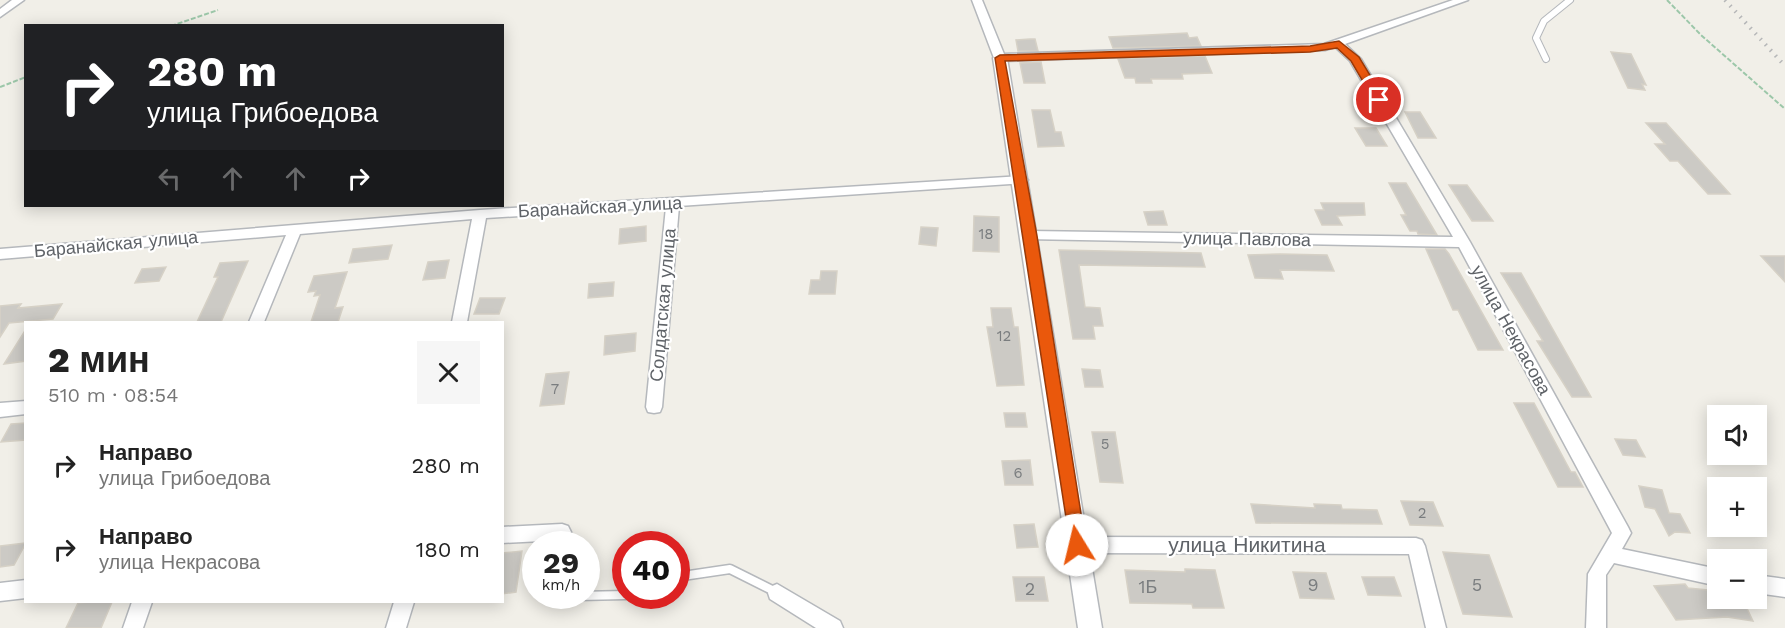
<!DOCTYPE html>
<html lang="ru">
<head>
<meta charset="utf-8">
<style>
	body { margin:0; font-family:"Work Sans",sans-serif; background:#f6f6f6; color:#222; height:100vh; display:flex; flex-direction:column; font-size:22px; white-space:nowrap }
	* { box-sizing:border-box; margin:0 }
	p { font-size:20px; color:#767676 }
	.icon { flex:none; width:33px; height:33px; fill:none; stroke:currentColor; stroke-width:2; stroke-linecap:round; stroke-linejoin:round }
	.map { position:relative; flex:1; overflow:hidden }
	.side { position:absolute; left:24px; top:321px; width:480px; height:282px; display:flex; flex-direction:column; background:#fff; border-radius:0px; box-shadow:0 3px 15px #0003 }
	.side>* { flex:none }
	.banner { position:absolute; left:24px; top:24px; width:480px; height:183px; border-radius:0px; box-shadow:0 3px 15px #0003; background:#202124; color:#fff; overflow:hidden }
	.fabs { position:absolute; left:1707px; top:405px; display:grid; gap:12px }
	.fabs a { display:grid; place-items:center; width:60px; height:60px; border-radius:0px; background:#fff; box-shadow:0 3px 15px #0003; font-size:30px }
	.speed { position:absolute; left:522px; top:531px; display:flex; gap:12px; font-size:30px; font-weight:700; text-align:center }
	.speed>* { display:grid; place-content:center; width:78px; height:78px; border-radius:50%; background:#fff; box-shadow:0 3px 15px #0003; line-height:1 }
	.speed small { font-size:15px; font-weight:400 }
	.speed .limit { border:9px solid #d22; background:#fff; color:#111 }
	.pin { position:absolute; display:grid; place-items:center; width:51px; height:51px; color:#fff; margin:-26px; border:3px solid #fff; border-radius:50%; box-shadow:0 2px 6px #0007 }
	.me { position:absolute; width:66px; margin:-33px; rotate:351deg; stroke-linejoin:round; filter:drop-shadow(0 0 4px #0008) }
	.turn { display:flex; align-items:center; gap:21px; height:126px; padding:0 24px; font-size:27px }
	.turn .icon { width:78px; height:78px; stroke-width:2.5 }
	.turn b { display:block; font-size:42px; line-height:51px }
	.lanes { display:flex; align-items:center; height:57px; padding:0 24px; background:#0003; justify-content:center; gap:30px; direction:ltr }
	.lanes .off { opacity:.35 }
	.round { display:grid; place-items:center; flex:none; width:63px; height:63px; border-radius:0px; background:#f6f6f6 }
	.head { display:flex; align-items:center; justify-content:space-between; height:102px; padding:0 24px }
	h1 { font-size:36px; font-weight:800; line-height:45px }
	ul { padding:0; list-style:none }
	li { display:flex; align-items:center; gap:18px; height:84px; padding:0 24px }
	li div { flex:1 }
	li b { display:block; font-size:22px }
	li em { font-style:normal }
	.map>svg:first-child { display:block }
	.building { fill:#cccac5; stroke:#d6d1c6; stroke-width:1.5 }
	.lines { fill:none; stroke-linecap:round; stroke-linejoin:round }
	.service-far1-casing { stroke:#b5b8bc; stroke-width:8 }
	.service-casing { stroke:#b5b8bc; stroke-width:11 }
	.minor-casing { stroke:#b5b8bc; stroke-width:3 }
	.tertiary-casing { stroke:#b5b8bc; stroke-width:3 }
	.path { stroke:#9cc7a9; stroke-width:2; stroke-dasharray:5 2; stroke-linecap:butt }
	.service-far1 { stroke:#fff; stroke-width:6 }
	.service { stroke:#fff; stroke-width:8 }
	.minor { fill:#fff; fill-rule:evenodd }
	.tertiary { fill:#fff; fill-rule:evenodd }
	.rail { stroke:#b6b7b8; stroke-width:4; stroke-dasharray:1.5 6; stroke-linecap:butt }
	.route { fill:#ea580c; stroke:#983908; stroke-width:1.5 }
	.labels { text-anchor:middle; stroke-width:4.5; stroke-linejoin:round; paint-order:stroke }
	.number-label { font-size:15px; fill:#7a7d7f }
	.street-label { font-size:18px; fill:#5f6368; stroke:#fff }
	.near-number-label { font-size:18px; fill:#7a7d7f }
	.near-street-label { font-size:21px; fill:#5f6368; stroke:#fff }
</style>
</head>
<body>
<div class="map">
<svg width="1785" height="628" viewBox="0 0 1785 628">
	<rect width="100%" height="100%" fill="#f1efe8"/>
	<path class="building" d="M1187,33l2,5 8,-1 4,9 -88,2 -4,-11z
		M1030,39h5l3,12h-20l-2,-11z
		M1611,52l20,2 15,31 -4,-1 3,6 -17,-2z
		M1205,56l7,17 -30,1 1,5h-32l1,4h-16l-1,-5h-10l-7,-19z
		M1041,62l4,21h-21l-4,-20z
		M1032,110h18l5,22h6l3,14 -26,1z
		M1405,112h15l16,26h-18z
		M1646,123h20l64,71h-22l-30,-33h-8l-15,-17h10z
		M1355,128h21l11,18h-21z
		M1389,183h17l31,52 -19,-1 -1,-3h-7l-9,-16h5z
		M1449,185h18l26,36h-21z
		M1321,203h43l1,12 -28,1 5,9h-20l-7,-15h9z
		M1163,211l4,14h-19l-4,-13z
		M974,216l25,1v35l-26,-1z
		M646,226v15l-27,3 1,-15z
		M921,227l17,1 -2,18 -17,-2z
		M392,245l-4,14 -39,4 4,-14z
		M1426,249h19l4,5 54,96h-25l-20,-40h-5z
		M1059,250l142,3 4,14 -126,-2 6,42 15,1 3,18h-10l2,13h-22z
		M1280,254l47,1 7,16 -54,-1 3,9 -28,-1 -7,-23z
		M1761,256h24v26z
		M449,260l-4,18 -22,2 5,-18z
		M248,261l-27,61h-24l21,-45h-4l6,-14z
		M166,267l-7,14 -24,2 7,-14z
		M821,271h16l-2,23h-26l2,-14h9z
		M347,272l-12,36 8,-1 -5,15h-27l9,-27 -6,1 2,-5 -8,1 6,-16z
		M1501,273h20l70,124h-19l-35,-56h6z
		M614,282l-1,14 -25,2 1,-14z
		M480,298h25l-6,16h-25z
		M21,304l-3,4 44,-4 -9,15 -44,4 -9,14v-31z
		M991,308h20l3,19h4l6,58 -27,1 -10,-59h6z
		M26,329v32l-22,3z
		M636,333l-1,18 -31,4 1,-19z
		M1082,369l18,1 3,17h-18z
		M569,372l-5,32 -24,2 6,-32z
		M1514,403h20l37,69h4l8,15h-25z
		M1004,413h21l2,14h-21z
		M26,423v17l-25,2 10,-18z
		M1092,432h23l8,51 -23,-1z
		M1615,439l21,1 9,17 -22,-2z
		M1030,460l3,25h-28l-3,-24z
		M1639,486l23,4 7,23 11,1 10,19 -15,-1 -6,4 -14,-27 -10,-2z
		M1401,501l32,1 10,24 -33,-1z
		M1251,504l64,4 -1,-4 27,1 1,4 35,1 5,14 -126,-1z
		M1034,524l4,23 -21,1 -3,-23z
		M26,543l-12,22 -14,2v-21z
		M522,551l-6,41 -14,2v-41z
		M1443,552l46,3 23,62 -49,-3z
		M1185,569l30,1 9,38h-31l-1,-4 -62,-1 -5,-33 60,2z
		M1293,572l33,1 8,26 -34,-1z
		M1013,577h31l4,24h-32z
		M1362,577h32l7,19 -33,-1z
		M1685,584l3,4 30,3v7h24l11,23 -26,-4 -51,3 -22,-34z
		M89,602h23l-11,26h-35l12,-25z"/>
	<g class="lines">
		<g class="service-far1-casing">
			<path id="service-far1" d="M1546,59l-10,-21 8,-17 26,-21"/>
		</g>
		<g class="service-casing">
			<path id="service" d="M676,577l54,-8 46,23
				M578,596l48,-1"/>
		</g>
		<g class="minor-casing">
			<path id="minor" d="M12,0h12l-24,17v-8z
				M972,0h10l22,54 320,-10 129,-44h15l-123,44 16,15 109,183 158,285 3,6 -9,16 96,20v17l-104,-23 -8,12v53h-20l2,-54 24,-41 -153,-286 -434,-8 -2,-3 7,-5 423,6 -103,-176 -15,-14 -10,3 -325,11 -6,-3z
				M1021,176l7,4 -2,3 -347,23 -17,201 -2,5 -6,1 -6,-1 -2,-5 20,-200 -180,11 -19,104h-15l20,-103 -172,15 -36,88h-15l37,-87 -286,24v-10l480,-39z
				M26,401v13l-26,3v-14z
				M562,524l6,2 3,6 -3,6 -6,2 -60,3v-16z
				M1077,537l339,1 6,2 3,6 21,82h-20l-17,-74 -332,-1 -6,-2 -3,-6 3,-6z
				M1756,575l29,4v18l-29,-4z
				M26,580v18l-26,3v-18z
				M777,584l63,37 3,7h-27l-46,-29 -2,-6 2,-6z
				M132,602h20l-9,26h-20z
				M394,602h20l-8,26h-20z"/>
		</g>
		<g class="tertiary-casing">
			<path id="tertiary" d="M1000,54l7,4 95,570h-24l-85,-570z"/>
		</g>
		<path class="path" d="M1667,0l34,35 84,74
			M171,26l47,-16
			M0,87l26,-10"/>
		<use href="#service-far1" class="service-far1"/>
		<use href="#service" class="service"/>
		<use href="#minor" class="minor"/>
		<use href="#tertiary" class="tertiary"/>
		<path class="rail" d="M1725,0l60,66"/>
	</g>
	<path class="route" d="M1339,41l20,16 26,43 -2,2h-8l-24,-41 -14,-13 -27,4 -305,9 32,175 49,309 -3,5 -6,2 -6,-2 -76,-492 5,-3 310,-9z"/>
	<g class="labels">
		<g class="number-label">
			<text x="986" y="239">18</text>
			<text x="1004" y="341">12</text>
			<text x="555" y="394">7</text>
			<text x="1105" y="449">5</text>
			<text x="1018" y="478">6</text>
			<text x="1422" y="518">2</text>
		</g>
		<g class="street-label">
			<text transform="translate(600 207) rotate(-3)" y="6">Баранайская улица</text>
			<text transform="translate(1247 239) rotate(1)" y="6">улица Павлова</text>
			<text transform="translate(116 244) rotate(-5)" y="6">Баранайская улица</text>
			<text transform="translate(663 305) rotate(-85)" y="6">Солдатская улица</text>
			<text transform="translate(1511 330) rotate(61)" y="6">улица Некрасова</text>
		</g>
		<g class="near-number-label">
			<text x="1313" y="591">9</text>
			<text x="1477" y="591">5</text>
			<text x="1148" y="593">1Б</text>
			<text x="1030" y="595">2</text>
		</g>
		<g class="near-street-label">
			<text x="1247" y="552">улица Никитина</text>
		</g>
	</g>
</svg>
<div class="fabs">
<a><svg class="icon" aria-label="sound" viewBox="0 0 24 24"><path d="M4 9h4l5-4v14l-5-4H4zM17 9q2 3 0 6"/></svg></a>
<a>+</a>
<a>−</a>
</div>
<div class="speed"><div>29<small>km/h</small></div><div class="limit">40</div></div>
<div class="pin" style="left:1379px;top:100px;background:#d93025"><svg class="icon" aria-label="arrive" viewBox="0 0 24 24"><path d="M6 21V4h12l-3 4 3 4H6"/></svg></div>
<svg class="me" style="left:1077px;top:545px" viewBox="-20 -20 40 40"><circle r="19" fill="#fff"/><path d="M0-13L10 11 0 6-10 11z" fill="#ea580c"/></svg>
<div class="banner">
<div class="turn"><svg class="icon" aria-label="right" viewBox="0 0 24 24"><path d="M7 20v-9h11M14 6l5 5-5 5"/></svg><div><b>280 m</b>улица Грибоедова</div></div>
<div class="lanes"><svg class="icon off" aria-label="left" viewBox="0 0 24 24"><path d="M17 20v-9H6M10 6l-5 5 5 5"/></svg><svg class="icon off" aria-label="ahead" viewBox="0 0 24 24"><path d="M12 20V5M6 11l6-6 6 6"/></svg><svg class="icon off" aria-label="ahead" viewBox="0 0 24 24"><path d="M12 20V5M6 11l6-6 6 6"/></svg><svg class="icon" aria-label="right" viewBox="0 0 24 24"><path d="M7 20v-9h11M14 6l5 5-5 5"/></svg></div>
</div>
<section class="side">
<div class="head"><div><h1>2 мин</h1><p>510 m · 08:54</p></div><a class="round"><svg class="icon" aria-label="close" viewBox="0 0 24 24"><path d="M6 6l12 12M18 6L6 18"/></svg></a></div>
<ul>
<li><svg class="icon" aria-label="right" viewBox="0 0 24 24"><path d="M7 20v-9h11M14 6l5 5-5 5"/></svg><div><b>Направо</b><p>улица Грибоедова</p></div><em>280 m</em></li>
<li><svg class="icon" aria-label="right" viewBox="0 0 24 24"><path d="M7 20v-9h11M14 6l5 5-5 5"/></svg><div><b>Направо</b><p>улица Некрасова</p></div><em>180 m</em></li>
</ul>
</section>
</div>
</body>
</html>
